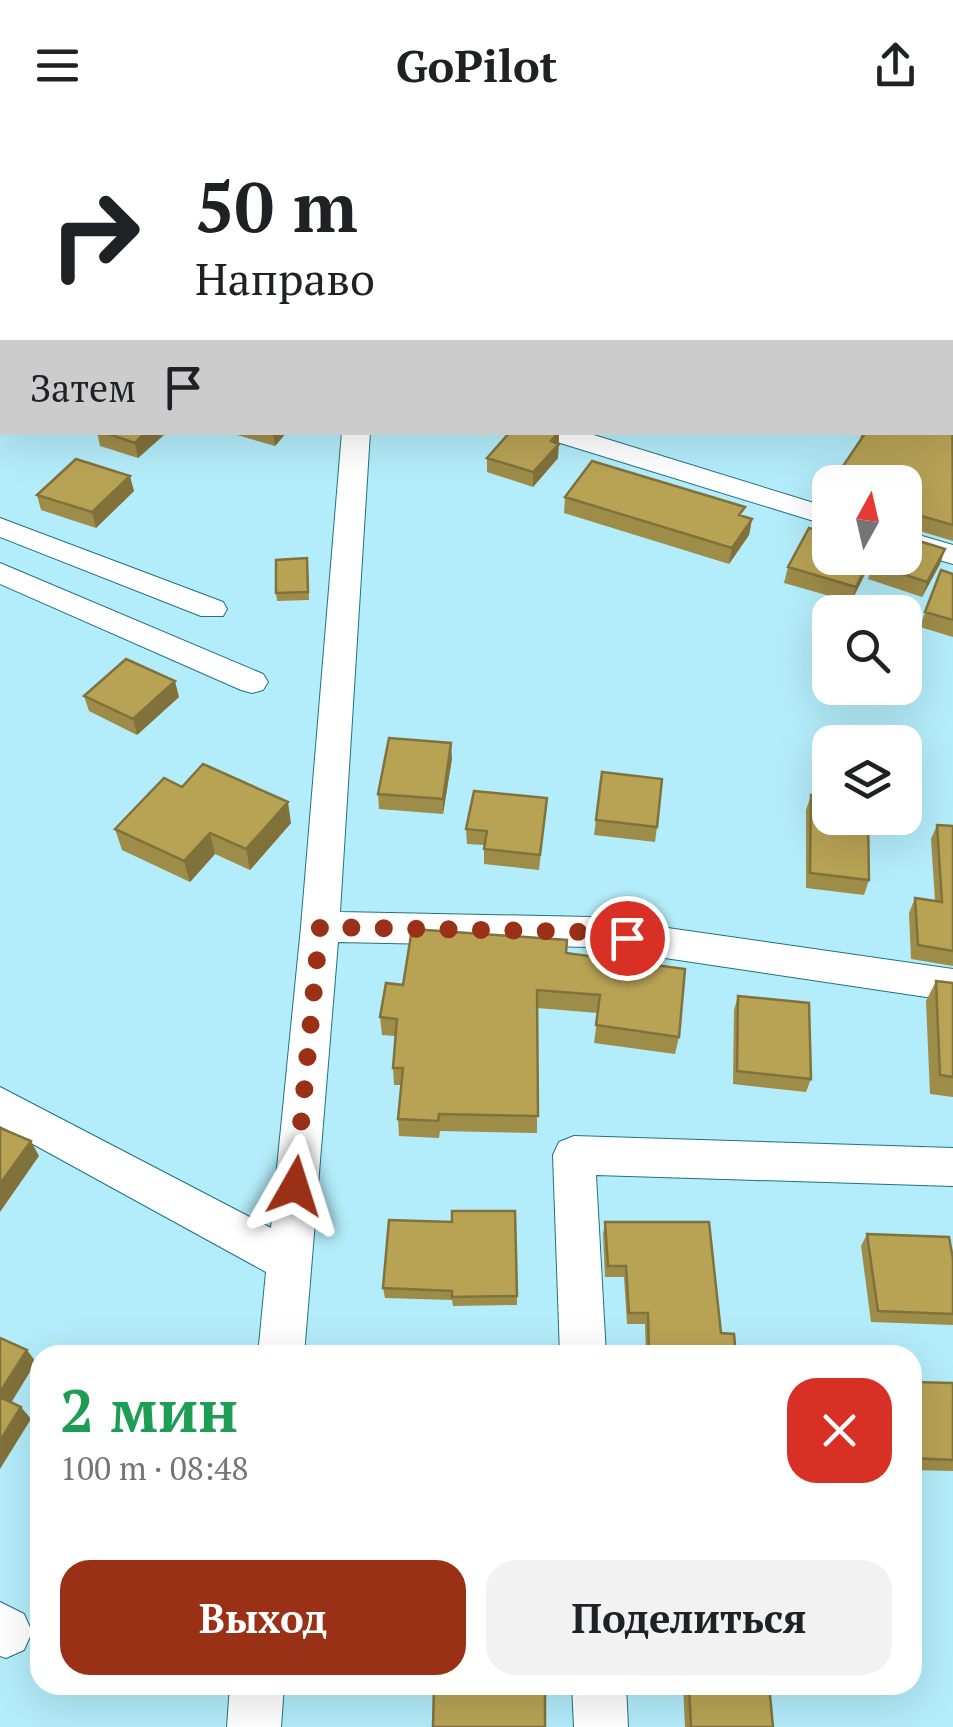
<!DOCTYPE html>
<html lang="ru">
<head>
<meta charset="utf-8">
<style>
	body { margin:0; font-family:"PT Serif",serif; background:#f2f2f2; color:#202124; height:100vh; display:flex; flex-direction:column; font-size:38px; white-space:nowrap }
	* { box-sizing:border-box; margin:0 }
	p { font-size:32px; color:#757577 }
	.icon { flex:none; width:55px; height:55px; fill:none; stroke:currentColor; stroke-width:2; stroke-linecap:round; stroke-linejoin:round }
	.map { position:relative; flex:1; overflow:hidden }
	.side { position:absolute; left:30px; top:1215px; width:892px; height:350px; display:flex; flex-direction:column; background:#fff; border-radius:30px; box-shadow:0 10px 40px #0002 }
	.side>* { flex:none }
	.guide { position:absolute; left:0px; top:0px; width:955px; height:305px; box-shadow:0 10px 40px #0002; background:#fff; color:#202124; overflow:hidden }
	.needle { width:65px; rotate:8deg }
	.controls { position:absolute; left:812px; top:335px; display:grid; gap:20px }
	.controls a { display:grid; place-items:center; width:110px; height:110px; border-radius:20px; background:#fff; box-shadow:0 10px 40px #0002; font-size:50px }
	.pin { position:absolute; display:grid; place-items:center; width:85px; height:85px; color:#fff; margin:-42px; border:5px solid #fff; border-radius:50%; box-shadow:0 2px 10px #0007 }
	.me { position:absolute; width:110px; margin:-55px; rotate:6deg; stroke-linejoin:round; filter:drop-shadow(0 0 8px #0008) }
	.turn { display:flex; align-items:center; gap:35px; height:210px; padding:0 30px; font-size:45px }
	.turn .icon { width:130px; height:130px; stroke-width:2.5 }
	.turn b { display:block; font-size:70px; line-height:85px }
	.then { display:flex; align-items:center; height:95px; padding:0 30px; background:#0003; gap:20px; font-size:38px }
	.round { display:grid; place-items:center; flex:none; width:105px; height:105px; border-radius:30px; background:#f2f2f2 }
	.summary { display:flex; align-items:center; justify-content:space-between; height:170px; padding:0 30px }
	h1 { font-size:60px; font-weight:700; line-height:75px; color:#1e9e55 }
	.action { display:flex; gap:20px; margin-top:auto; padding:20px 30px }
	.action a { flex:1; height:115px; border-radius:30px; background:#9a3117; color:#fff; font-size:40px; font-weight:700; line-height:115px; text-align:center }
	.action a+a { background:#f2f2f2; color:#202124 }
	header { display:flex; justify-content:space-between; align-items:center; height:130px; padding:0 30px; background:#fff; font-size:45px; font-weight:700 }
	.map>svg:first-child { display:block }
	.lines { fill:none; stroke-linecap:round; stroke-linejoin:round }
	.minor-casing { stroke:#1f7384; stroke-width:2 }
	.minor { fill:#fff; fill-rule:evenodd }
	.wall { fill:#9e8c49 }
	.shaded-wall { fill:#81723c }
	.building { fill:#b8a355; stroke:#81723c; stroke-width:2.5 }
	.route { stroke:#9a3117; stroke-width:18; stroke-dasharray:0 32.4 }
</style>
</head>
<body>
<header><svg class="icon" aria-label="menu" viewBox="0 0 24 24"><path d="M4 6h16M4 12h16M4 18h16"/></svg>GoPilot<svg class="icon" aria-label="share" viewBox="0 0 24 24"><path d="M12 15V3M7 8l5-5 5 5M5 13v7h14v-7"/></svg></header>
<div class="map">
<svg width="953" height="1597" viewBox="0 0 953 1597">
	<rect width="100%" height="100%" fill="#b3ecfa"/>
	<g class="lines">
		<g class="minor-casing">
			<path id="minor" d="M952,205h1v16h-1z
				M342,302h28l-30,480 251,5 362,52v32l-362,-54 -253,-5 -34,413h-46l8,-83 -266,-146v-39l271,141 30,-301z
				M541,302h43l246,76v18l-286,-88z
				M0,388l223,84 4,7 -4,7h-22l-201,-79z
				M905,401l48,14v19l-48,-14z
				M0,433l263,111 5,8 -5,8 -11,3 -11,-3 -241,-106z
				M574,1006l379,12v38l-357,-11 10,180h-46l-7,-200 6,-13z
				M0,1472l24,12 8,18 -8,18 -18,8 -6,-2z
				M230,1555h54l-3,42h-54z
				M572,1555h54l2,42h-54z"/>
		</g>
		<use href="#minor" class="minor"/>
	</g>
	<path class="wall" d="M2,47v27h-2v-25z
		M953,227v184l-47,-14v10l39,12 -5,15 -18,33 -54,-18 4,-15 36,-59h-3v-23h-67l3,-13 18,-27 3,-10h90z
		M97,302h68v2l-27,24 -38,-12z
		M227,302h60l-12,14z
		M559,302l-1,26 -25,29 -46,-15v-14z
		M134,361l-38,37 -55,-18 -4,-15z
		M565,367l187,22 -3,16 -20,29 -165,-51z
		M871,432l-20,40 -67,-19 4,-16z
		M308,436l1,34 -32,1 -1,-8z
		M953,444v63l-33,-10 5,-15z
		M84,566l95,1 -42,38 -48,-24z
		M452,628l-9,56 -64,-5 -1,-15z
		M602,642l55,55 -2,15 -61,-7z
		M182,657l109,36 -41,47 -35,-16 -25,28 -68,-32 -7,-21z
		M811,665l58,85 -5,15 -58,-7v-78z
		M547,668l-8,72 -55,-6v-19l-17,-1 -1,-15z
		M937,695l16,1v140l-42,-7 -2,-46 6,-15 20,3 -4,-62z
		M566,823l113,84 -4,17 -81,-11 4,-30 -61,-5v125l-97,-2 -1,7 -40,-2 -1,-17 3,-34h-7l-1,-17 2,-32 -13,-1 -2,-18 23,-32z
		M936,851l17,2v114l-23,-3 -4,-93z
		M738,866l73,83 -5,13 -73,-8 1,-74z
		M389,1090l128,76v9l-64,1 -1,-6 -67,-2 -2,-10z
		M605,1092l116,111 15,22h-90l-1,-31h-18l-3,-47h-19l-2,-43z
		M867,1104l86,25v66l-82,-3 -10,-76z
		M912,1252l41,1v88l-41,-1z
		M683,1555h86l4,42h-88z"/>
	<path class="shaded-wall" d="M2,196v18l-2,2v-18z
		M146,302h19v2l-27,24 -3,-15z
		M273,302h14l-12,14z
		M559,302l-1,26 -25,29v-15l18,-31z
		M130,346l4,15 -38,37 -4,-16z
		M752,389l-3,16 -20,29 3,-16z
		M945,419l-5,15 -18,33 5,-15z
		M870,428h2l-1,4 -20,40 5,-15z
		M175,551l4,16 -42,38 -4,-16z
		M451,613l1,15 -9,56v-15z
		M288,672l3,21 -41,47 -4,-21z
		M210,703l5,21 -25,28 -6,-21z
		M31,1011l8,15 -39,56v-28z
		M27,1220l9,12 -28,46 -8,-9v-7z
		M21,1277l10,12 -31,50v-28z"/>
	<path class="building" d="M67,0h24l12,2h-40z
		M2,152v44l-2,2v-44z
		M952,226l1,169 -42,-12 -5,3v21l39,12 -18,33 -55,-18 4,-6h29v-48l11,-18 -11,-4v-6h-20l-44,-13 25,-37h86z
		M103,302h43l-11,11z
		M510,302h49l-8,9 8,3 -26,28 -46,-14z
		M76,329l54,17 -38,36 -55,-17z
		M592,331l153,46 -6,8 13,4 -20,29 -167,-51z
		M809,398l21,6v24h40l-14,29 -68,-20z
		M307,428l1,34 -32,1v-33z
		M941,440l12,4v46l-28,-8z
		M126,529l49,22 -42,38 -49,-23z
		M389,608l62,5 -8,56 -65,-5z
		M203,634l85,38 -42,47 -36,-16 -26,28 -69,-32 49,-51 18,9z
		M602,642l60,7 -5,48 -61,-7z
		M474,661l73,7 -7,57 -56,-6 3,-18 -21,-2z
		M811,665l19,2v21h38l1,62 -59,-7z
		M937,695l16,1v125l-35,-6 -3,-47 27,4z
		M412,799l155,11 -1,13 119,16 -6,68 -83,-12 4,-30 -63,-5 1,126 -99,-2 -1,7 -40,-2 5,-51h-10l4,-49 -17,-2 6,-34 17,2z
		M936,851l17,2v94l-13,-2z
		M738,866l71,7 2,76 -74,-8z
		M0,998l31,13 -31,43z
		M452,1081h63l2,85 -65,1v-6l-69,-3 6,-68 63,2z
		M605,1092h104l12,111 13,1 2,21h-87l-1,-42h-19l-3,-47h-18z
		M867,1104l82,3 4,22v55l-75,-3z
		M0,1208l27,12 -27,42z
		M912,1252l41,1v77l-41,-2z
		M0,1267l21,10 -21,34z
		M434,1555l111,1v41h-112z
		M689,1555h80l4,42h-82z"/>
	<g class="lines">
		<path class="route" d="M295,1056l25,-259 271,5 36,6"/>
	</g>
</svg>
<div class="controls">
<a><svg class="needle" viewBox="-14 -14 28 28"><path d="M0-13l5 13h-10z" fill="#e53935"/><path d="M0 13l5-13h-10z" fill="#757577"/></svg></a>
<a><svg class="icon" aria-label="search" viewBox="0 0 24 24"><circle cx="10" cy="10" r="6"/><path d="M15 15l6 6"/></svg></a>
<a><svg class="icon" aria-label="layers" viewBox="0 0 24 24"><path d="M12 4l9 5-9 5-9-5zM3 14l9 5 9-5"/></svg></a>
</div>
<div class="pin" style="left:627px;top:808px;background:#d93025"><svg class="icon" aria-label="arrive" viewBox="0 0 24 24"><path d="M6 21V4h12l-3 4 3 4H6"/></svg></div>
<svg class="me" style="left:295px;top:1056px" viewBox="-20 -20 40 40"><path d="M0-17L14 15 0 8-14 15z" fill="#9a3117" stroke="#fff" stroke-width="4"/></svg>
<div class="guide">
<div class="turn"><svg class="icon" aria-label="right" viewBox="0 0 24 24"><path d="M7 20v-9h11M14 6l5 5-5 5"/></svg><div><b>50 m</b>Направо</div></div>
<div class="then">Затем<svg class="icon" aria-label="arrive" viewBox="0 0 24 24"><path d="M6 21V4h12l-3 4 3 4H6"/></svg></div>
</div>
<section class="side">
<div class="summary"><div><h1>2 мин</h1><p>100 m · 08:48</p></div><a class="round" style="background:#d93025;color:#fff"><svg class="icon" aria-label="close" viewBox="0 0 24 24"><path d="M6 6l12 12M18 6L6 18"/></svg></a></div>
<div class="action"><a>Выход</a><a>Поделиться</a></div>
</section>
</div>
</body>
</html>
